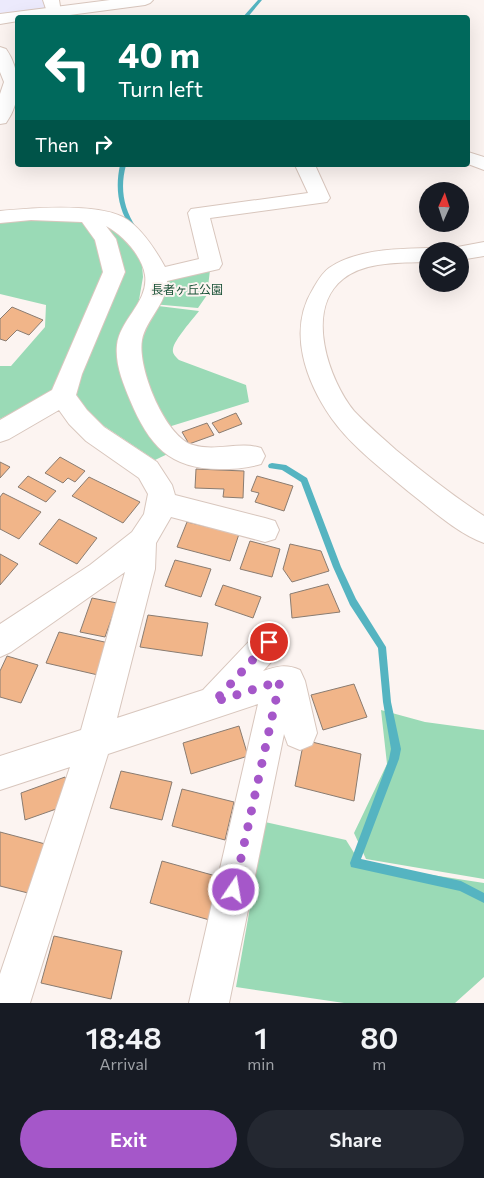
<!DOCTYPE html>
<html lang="en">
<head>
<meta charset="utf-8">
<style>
	body { margin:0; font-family:Commissioner,"Noto Sans JP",sans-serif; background:#242831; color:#f1f3f6; height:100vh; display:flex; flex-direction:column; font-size:19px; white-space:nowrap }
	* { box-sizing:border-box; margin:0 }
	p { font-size:16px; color:#9ea1a6 }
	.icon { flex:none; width:28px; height:28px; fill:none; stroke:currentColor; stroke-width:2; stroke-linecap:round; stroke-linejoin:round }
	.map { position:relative; height:1003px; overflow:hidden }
	.side { display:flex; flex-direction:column; background:#171b24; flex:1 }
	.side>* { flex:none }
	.guide { position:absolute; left:15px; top:15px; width:455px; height:152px; border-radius:5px; box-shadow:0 5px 20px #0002; background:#00695c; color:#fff; overflow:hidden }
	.needle { width:32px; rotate:3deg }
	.fabs { position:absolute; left:419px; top:182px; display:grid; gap:10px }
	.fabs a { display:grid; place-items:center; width:50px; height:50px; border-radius:50%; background:#171b24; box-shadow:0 5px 20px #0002; font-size:25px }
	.pin { position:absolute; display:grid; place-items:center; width:42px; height:42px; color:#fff; margin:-21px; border:2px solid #fff; border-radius:50%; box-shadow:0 1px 5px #0007 }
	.me { position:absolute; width:55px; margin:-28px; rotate:12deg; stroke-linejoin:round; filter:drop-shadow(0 0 4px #0008) }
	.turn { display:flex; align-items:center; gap:18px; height:105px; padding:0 20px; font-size:22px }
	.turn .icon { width:65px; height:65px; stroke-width:2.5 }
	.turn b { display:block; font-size:35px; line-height:42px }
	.then { display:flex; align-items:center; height:48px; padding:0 20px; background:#0003; gap:10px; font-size:19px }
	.eta { display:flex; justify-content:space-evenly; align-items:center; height:85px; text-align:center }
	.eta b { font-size:30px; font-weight:600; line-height:35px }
	.action { display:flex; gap:10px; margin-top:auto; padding:10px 20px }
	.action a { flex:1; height:58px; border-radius:30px; background:#a557c9; color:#fff; font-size:20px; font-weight:600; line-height:58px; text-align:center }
	.action a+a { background:#242831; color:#f1f3f6 }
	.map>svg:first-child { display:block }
	.commercial { fill:#eceafc }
	.green { fill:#9adab6 }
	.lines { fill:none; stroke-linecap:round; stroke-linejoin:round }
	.stream { fill:#55b4c1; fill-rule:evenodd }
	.building { fill:#f1b589; stroke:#8a7c71 }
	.street-casing { stroke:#d8c6bd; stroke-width:2 }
	.secondary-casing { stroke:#d8c6bd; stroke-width:2 }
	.street { fill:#fff; fill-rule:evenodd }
	.secondary { fill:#fff; fill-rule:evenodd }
	.route { stroke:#a557c9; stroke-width:9; stroke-dasharray:0 16.2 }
	.labels { text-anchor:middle; stroke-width:4; stroke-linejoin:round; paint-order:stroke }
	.park-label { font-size:12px; fill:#195036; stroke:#fcf4f1 }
</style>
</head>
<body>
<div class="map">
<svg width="484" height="1003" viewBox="0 0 484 1003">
	<rect width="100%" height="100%" fill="#fcf4f1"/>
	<path class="commercial" d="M0,0h45l3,11 -48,5z"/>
	<path class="green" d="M92,218l13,1 36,33 2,25 -4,23 -11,30 -2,21 50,99 -21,10 -66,-44 -18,-31 46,-113z
		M80,219l19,20 7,33 -55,121 -51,26v-53h11l34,-39 1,-22 -46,-11v-74z
		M210,270l-3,25 -9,13 -46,-4 7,-23z
		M150,305l49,6c-6,8 -25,29 -26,38 -1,5 3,8 6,11l67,25 3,17 -84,26 -26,-38 -5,-59z
		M381,710l44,12 59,8v149l-118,-20 -12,-26 33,-69z
		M265,822l81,18 15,24 123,19v94l-29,26h-111l-108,-16z"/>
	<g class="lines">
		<path class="stream" d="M258,0h4l-15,18h-5z
			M120,165h6c-6,22 -3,43 10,62l-3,2 -2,-1c-13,-19 -16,-40 -11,-63z
			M272,463l14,2 21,13 34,89 15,32 30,48 5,55 10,47 -2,10 -38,100 100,22 23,12v10l-24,-12 -109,-24 -1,-4 39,-104 2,-10 -8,-47 -5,-54 -28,-43 -17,-38 -32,-85 -19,-12 -13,-2 -1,-2 1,-2z"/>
	</g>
	<path class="building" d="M12,307l31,13 -14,15 -12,-5 -11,11 -6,-2v-20z
		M236,413l6,11 -23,9 -7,-10z
		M207,423l7,12 -25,9 -7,-12z
		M60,457l25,14 -10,11 -7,-4 -5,5 -18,-10z
		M0,462l10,5 -10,11z
		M196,469l48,2 -1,27 -20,-1 1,-8 -29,-1z
		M28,476l28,15 -10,11 -28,-15z
		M257,476l36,10 -9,25 -29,-9 4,-9 -8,-2z
		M89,477l51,25 -17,21 -51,-27z
		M3,493l38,19 -22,27 -19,-10v-32z
		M59,519l38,19 -20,26 -38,-20z
		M187,522l52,12 -9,27 -53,-14z
		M250,541l30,8 -8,28 -32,-8z
		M290,544l31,7 8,20 -37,11 -9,-13z
		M0,554l18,10 -18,21z
		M175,560l36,9 -10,28 -36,-11z
		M328,584l12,28 -48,6 -2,-24z
		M223,585l38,12 -8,21 -38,-13z
		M92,598l25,5 -12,34 -25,-5z
		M148,615l60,8 -6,33 -62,-9z
		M59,632l50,11 -11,32 -52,-12z
		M7,656l31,9 -17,38 -21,-6v-26z
		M354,684l13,33 -44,13 -12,-35z
		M239,726l9,30 -57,18 -8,-31z
		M304,740l57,14 -7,47 -59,-15z
		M121,771l51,11 -10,38 -52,-12z
		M65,777l5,17 -11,14 -34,12 -4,-27z
		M182,789l52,13 -9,38 -53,-14z
		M0,832l49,13 -17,49 -32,-8z
		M162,861l61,17 -10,43 -63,-18z
		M54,936l68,15 -11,48 -70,-16z"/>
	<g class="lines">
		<g class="street-casing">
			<path id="street" d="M43,0h16l2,12 -3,3h-10z
				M0,47l6,2c15,21 16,52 0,74l-6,1v-30l4,-12 -4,-10z
				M468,152l16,5v13l-16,-6z
				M295,165h20l15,33 -3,4 -117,16 12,46 -3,5 -52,12c0,23 -21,38 -25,59 -5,27 23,97 51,105 23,7 47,-4 68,3l4,8 -4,8c-13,4 -27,5 -41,5 -51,0 -71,-24 -90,-69 -7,-17 -15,-36 -13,-55 3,-26 32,-43 28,-70 -3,-19 -22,-40 -39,-49l10,13 9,33 -43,102 -6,21 11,15 17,17 53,35 15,23 3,10 90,23 10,3 4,9 -4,9 -10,3 -94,-25 -15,26 -1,26 -38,149 86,-28 55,-58 11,-5 11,5 4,10 -4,10 -17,19c15,-5 23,-7 37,-1l5,11 12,52 -5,12 -12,5 -12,-5 -4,-11 -55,269h-40l69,-299 -150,50 -78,249h-30v-29l70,-207 -70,23v-34l81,-26 44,-158 -114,80 -11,5v-33l90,-59 42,-33 12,-18 4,-20 -9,-16 -53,-37 -17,-17 -10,-14 -50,29 -9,3v-22l52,-30 51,-118 -8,-32 -13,-18 -51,-2 -31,3v-12c31,-3 95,-8 123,6 18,10 32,32 42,50l34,-8 -11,-46 3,-4 117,-16z
				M484,242v14l-24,4v-9h-10l2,-3z
				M428,248l8,3h-8v11c-27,1 -63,-1 -85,17 -39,31 -14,101 11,132 13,14 28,26 42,39 28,23 57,46 88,66v27c-27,-10 -52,-33 -75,-51 -26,-22 -57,-45 -77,-73 -26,-37 -45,-88 -19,-130 4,-7 9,-16 16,-21 28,-19 67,-19 99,-20z"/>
		</g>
		<g class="secondary-casing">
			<path id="secondary" d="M110,0h43l-3,3 -5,2 -98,13h-29v3l-18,3v-10z"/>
		</g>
		<use href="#street" class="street"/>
		<use href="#secondary" class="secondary"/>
	</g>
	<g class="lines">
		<path class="route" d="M234,890l46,-209 -66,21 55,-60"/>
	</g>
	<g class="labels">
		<g class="park-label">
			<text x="187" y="294">長者ヶ丘公園</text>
		</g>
	</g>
</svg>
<div class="fabs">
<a><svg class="needle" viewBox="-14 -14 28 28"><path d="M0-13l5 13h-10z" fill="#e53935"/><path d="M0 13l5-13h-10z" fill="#9ea1a6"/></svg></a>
<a><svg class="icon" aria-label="layers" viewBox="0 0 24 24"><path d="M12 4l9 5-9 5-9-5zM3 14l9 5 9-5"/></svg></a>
</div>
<div class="pin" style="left:269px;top:642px;background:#d93025"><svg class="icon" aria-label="arrive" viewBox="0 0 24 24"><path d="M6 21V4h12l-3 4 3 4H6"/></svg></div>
<svg class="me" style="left:234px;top:890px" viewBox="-20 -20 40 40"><circle r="17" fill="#a557c9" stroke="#fff" stroke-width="3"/><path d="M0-11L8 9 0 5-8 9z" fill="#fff"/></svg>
<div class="guide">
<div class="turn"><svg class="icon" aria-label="left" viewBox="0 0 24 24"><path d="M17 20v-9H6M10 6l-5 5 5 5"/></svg><div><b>40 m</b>Turn left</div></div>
<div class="then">Then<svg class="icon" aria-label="right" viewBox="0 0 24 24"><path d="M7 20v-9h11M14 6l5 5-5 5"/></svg></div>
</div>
</div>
<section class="side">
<div class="eta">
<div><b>18:48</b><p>Arrival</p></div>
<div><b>1</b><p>min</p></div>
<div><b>80</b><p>m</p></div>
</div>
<div class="action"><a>Exit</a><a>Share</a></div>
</section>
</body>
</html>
